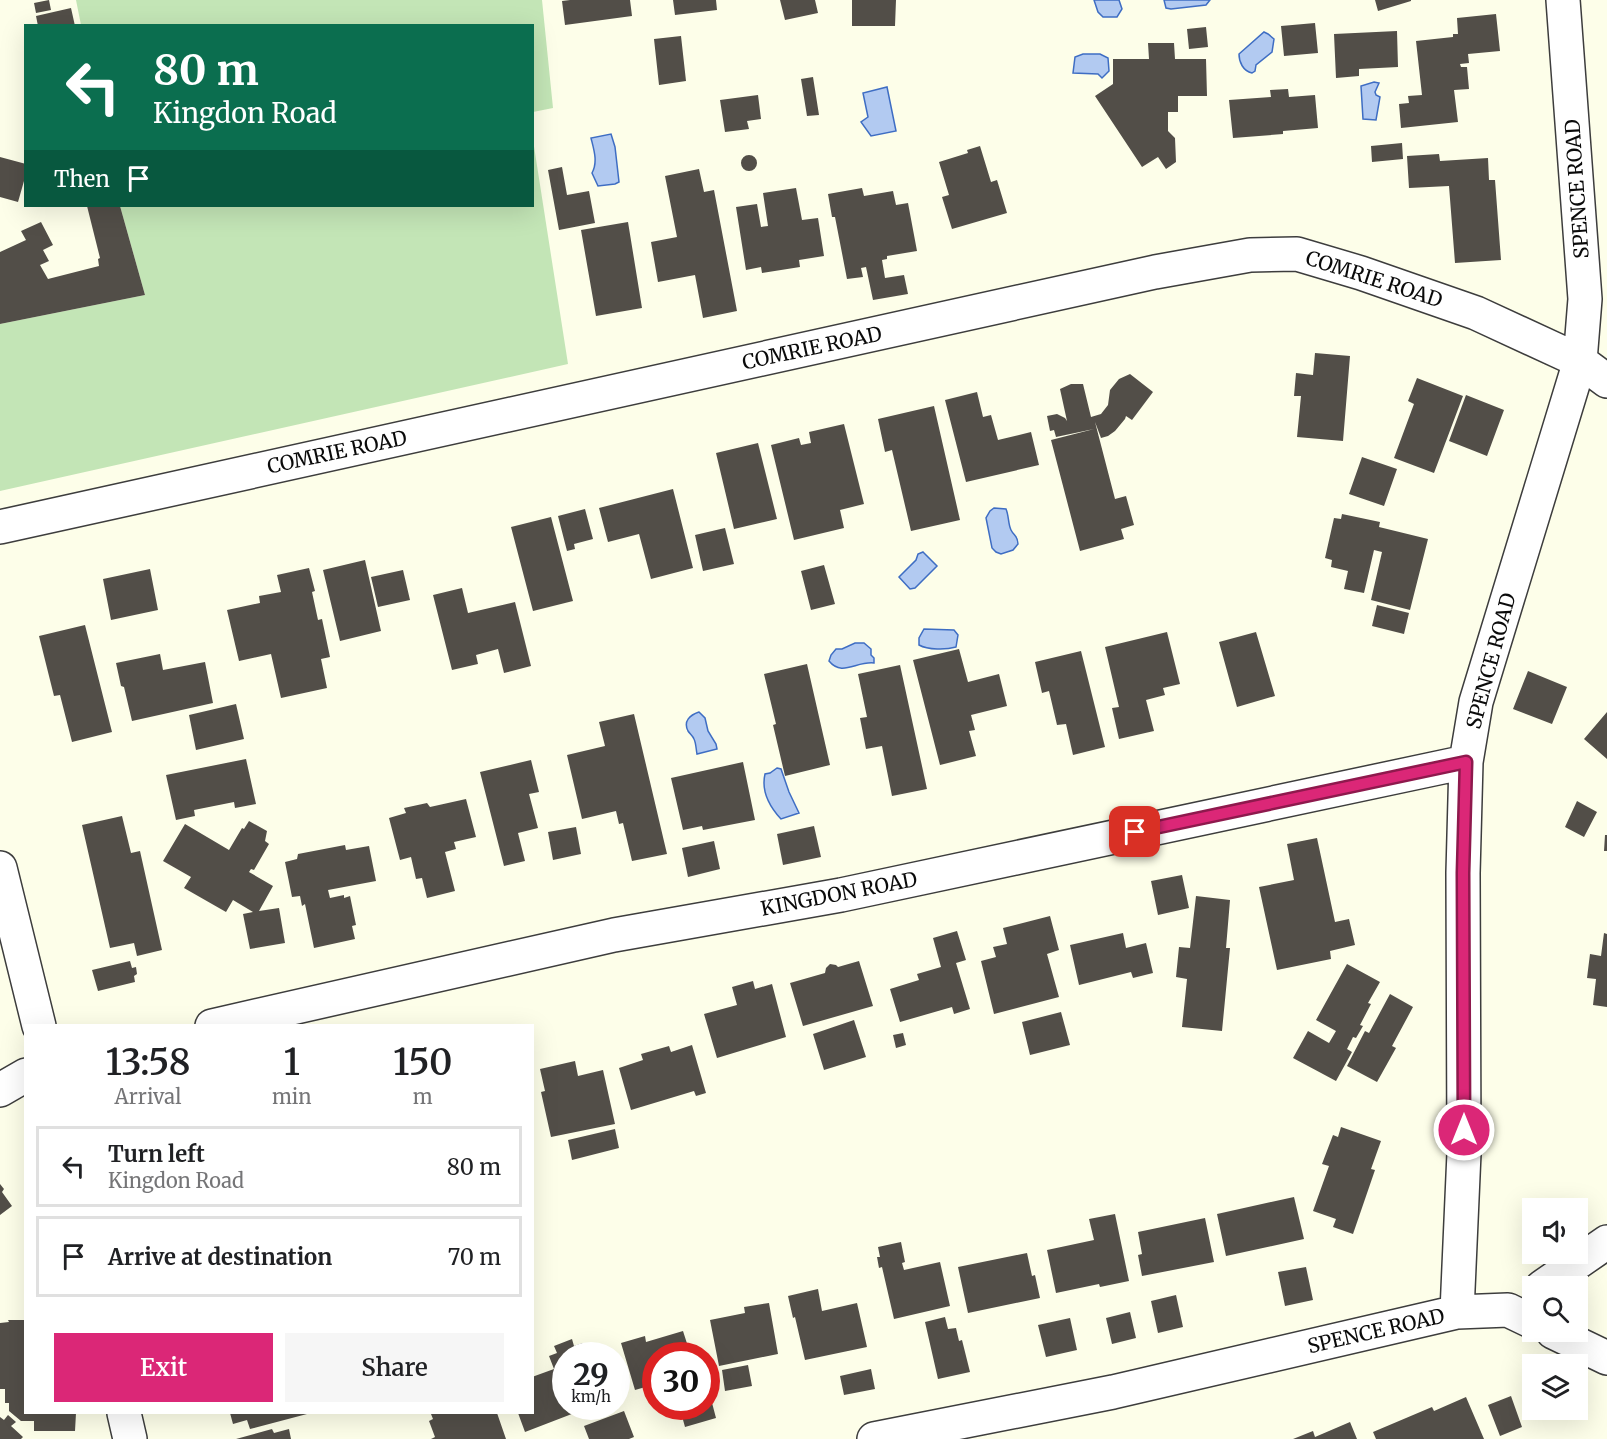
<!DOCTYPE html>
<html lang="en">
<head>
<meta charset="utf-8">
<style>
	body { margin:0; font-family:Merriweather,serif; background:#f6f6f6; color:#202124; height:100vh; display:flex; flex-direction:column; font-size:22px; white-space:nowrap }
	* { box-sizing:border-box; margin:0 }
	p { font-size:20px; color:#757577 }
	.icon { flex:none; width:33px; height:33px; fill:none; stroke:currentColor; stroke-width:2; stroke-linecap:round; stroke-linejoin:round }
	.map { position:relative; flex:1; overflow:hidden }
	.details { position:absolute; left:24px; top:1024px; width:510px; height:390px; display:flex; flex-direction:column; background:#fff; border-radius:0px; box-shadow:0 6px 24px #0002 }
	.details>* { flex:none }
	.guide { position:absolute; left:24px; top:24px; width:510px; height:183px; border-radius:0px; box-shadow:0 6px 24px #0002; background:#0b6e4f; color:#fff; overflow:hidden }
	.fabs { position:absolute; left:1522px; top:1198px; display:grid; gap:12px }
	.fabs a { display:grid; place-items:center; width:66px; height:66px; border-radius:0px; background:#fff; box-shadow:0 6px 24px #0002; font-size:30px }
	.speed { position:absolute; left:552px; top:1342px; display:flex; gap:12px; font-size:30px; font-weight:700; text-align:center }
	.speed>* { display:grid; place-content:center; width:78px; height:78px; border-radius:50%; background:#fff; box-shadow:0 6px 24px #0002; line-height:1 }
	.speed small { font-size:15px; font-weight:400 }
	.speed .limit { border:9px solid #d22; background:#fff; color:#111 }
	.pin { position:absolute; display:grid; place-items:center; width:51px; height:51px; color:#fff; margin:-26px; border-radius:12px; box-shadow:0 3px 9px #0006 }
	.me { position:absolute; width:66px; margin:-33px; rotate:0deg; stroke-linejoin:round; filter:drop-shadow(0 0 4px #0008) }
	.turn { display:flex; align-items:center; gap:21px; height:126px; padding:0 30px; font-size:27px }
	.turn .icon { width:78px; height:78px; stroke-width:2.5 }
	.turn b { display:block; font-size:42px; line-height:51px }
	.then { display:flex; align-items:center; height:57px; padding:0 30px; background:#0003; gap:12px; font-size:22px }
	.eta { display:flex; justify-content:space-evenly; align-items:center; height:102px; text-align:center }
	.eta b { font-size:36px; font-weight:600; line-height:42px }
	.primary-button { display:flex; gap:12px; margin-top:auto; padding:12px 30px }
	.primary-button a { flex:1; height:69px; border-radius:0px; background:#db2777; color:#fff; font-size:24px; font-weight:600; line-height:69px; text-align:center }
	.primary-button a+a { background:#f6f6f6; color:#202124 }
	ul { padding:0; list-style:none }
	li { display:flex; align-items:center; gap:18px; height:81px; margin:0 12px 9px; padding:0 18px; border:3px solid #e0e0e0; border-radius:0px }
	li div { flex:1 }
	li b { display:block; font-size:22px }
	li em { font-style:normal }
	.map>svg:first-child { display:block }
	.green { fill:#c3e5b6 }
	.water { fill:#b2caf1; stroke:#3e6dc3; stroke-width:1.5 }
	.building { fill:#524e48 }
	.lines { fill:none; stroke-linecap:round; stroke-linejoin:round }
	.minor-casing { stroke:#3d3d3d; stroke-width:36 }
	.minor { stroke:#fff; stroke-width:33 }
	.route-casing { stroke:#8e194d; stroke-width:15 }
	.route { stroke:#db2777; stroke-width:10 }
	.labels { text-anchor:middle; stroke-width:6; stroke-linejoin:round; paint-order:stroke }
	.street-label { font-size:20px; fill:#0a0a0a; stroke:#fff }
</style>
</head>
<body>
<div class="map">
<svg width="1607" height="1439" viewBox="0 0 1607 1439">
	<rect width="100%" height="100%" fill="#fdfee9"/>
	<path class="green" d="M76,0h466l11,108 -20,4 -1,-86 -451,-1z
		M533,140l35,224 -568,127v-167l145,-29 -25,-89h412z"/>
	<path class="water" d="M1094,0h25l3,9 -5,8h-14l-5,-5z
		M1164,0h46l-4,5 -35,4 -5,-1z
		M1264,32l4,2 6,5 -2,13 -16,13 -1,6 -3,2c-9,-2 -13,-11 -13,-19z
		M1083,54h17l8,4 1,13 -7,7 -4,-4 -25,-1 2,-16z
		M1374,82l5,1 -4,9 1,3 4,2 -4,23 -13,-1 -2,-33z
		M887,87l9,44 -25,5 -10,-14 7,-5 -5,-24z
		M611,134l4,13 4,35 -4,2 -17,2 -6,-13c6,-11 2,-23 -1,-35z
		M994,508l12,1c3,7 2,15 5,21 3,6 7,6 7,14l-5,6 -12,4 -5,-2 -4,-4 -6,-30 4,-7z
		M923,552l14,14 -22,22 -5,1 -11,-12 17,-17 2,-6z
		M924,629l30,1 4,5 -2,12c-10,3 -28,3 -37,-2v-7z
		M855,643h9l7,6v6l3,3v5c-18,-2 -32,14 -45,-2l2,-6 5,-6h6z
		M699,712l6,6 3,13 8,13 1,5 -20,5c-1,-5 -1,-11 -3,-15 -1,-3 -4,-5 -6,-8 -5,-10 2,-16 11,-19z
		M777,768l4,1 8,23 10,21 -18,6c-11,-12 -20,-28 -16,-45l5,-1z"/>
	<path class="building" d="M49,0l2,10 -15,3 -2,-10z
		M570,0h60l2,16 -67,9 -3,-24z
		M673,0h43l1,10 -42,5z
		M780,0h35l3,13 -33,7z
		M852,0h44l-1,26h-43z
		M1375,0h36v1l-33,10z
		M71,8l4,18h-37l-2,-10z
		M1496,14l4,37 -32,3 1,9 -9,1 1,3h6l2,22 -15,1 4,32 -57,6 -2,-24 10,-1 -1,-7 14,-1 -6,-54 37,-4v-3h5l-1,-16z
		M1315,23l3,30 -34,3 -3,-30z
		M1206,27l2,20 -19,2 -2,-20z
		M1397,31l1,36 -39,2v7l-23,2 -2,-44z
		M681,36l5,45 -27,4 -5,-46z
		M1148,43h26l1,16h31l1,37h-29v16h-10v19l7,7 1,24 -10,7 -8,-12 -16,10 -47,-71 18,-12v-25h36z
		M813,77l6,38 -12,1 -6,-37z
		M1288,89l1,8 26,-2 3,33 -35,3v3l-50,4 -4,-38 42,-3 -1,-7z
		M758,95l3,24 -14,2 2,8 -24,3 -5,-32z
		M1402,143l1,16 -31,3 -1,-16z
		M980,146l11,36 6,-2 10,33 -55,16 -10,-32 7,-2 -10,-33 29,-9 -1,-3z
		M1439,154l1,7 48,-3 1,22h6l6,80 -46,3 -6,-77 -40,2 -2,-32z
		M741 163a8 8 0 1 1 16 0a8 8 0 1 1-16 0Z
		M0,157l26,7v10l-8,28 -18,-5z
		M562,167l5,28 22,-4 6,32 -36,7 -11,-60z
		M699,169l5,23 10,-2 23,121 -34,7 -8,-43 -37,7 -7,-40 26,-5 -12,-61z
		M796,188l6,32 16,-2 6,38 -25,4 1,7 -38,6 -1,-6 -15,3 -10,-63 21,-3 4,23 7,-1 -5,-33z
		M862,188l2,8 29,-5 3,14 12,-2 9,48 -30,5v3l-5,1 3,18 19,-3 4,19 -35,6 -7,-33 -5,1 2,9 -16,2 -12,-62h-3l-4,-23z
		M87,206h33l25,89 -145,29v-72l26,-12 -5,-9 20,-9 12,23 -10,5 6,11 -9,4 8,14 51,-13 -1,-7 2,-1z
		M628,222l14,86 -46,8 -15,-86z
		M1315,353l35,3 -7,85 -46,-4 4,-41h-7l2,-23 17,2z
		M1130,374l23,18 -21,28 -6,-4 -1,3 -10,12 -7,5 -7,2 -6,-16 20,77 11,-3 8,29 -13,4 3,10 -44,12 -29,-111 43,-11 -38,8 -2,-7 -4,1 -3,-15 10,-2 8,4 2,3 -7,-32 11,-5h12l8,33 10,-3 7,-9 2,-15 9,-11z
		M1417,378l46,18 -29,77 -40,-15 20,-54 -6,-3z
		M977,392l6,25 8,-2 7,25 33,-8 8,33 -73,17 -21,-82z
		M1466,395l38,15 -17,46 -38,-15z
		M934,406l26,114 -49,11 -19,-81 -7,2 -7,-33z
		M844,424l20,80 -24,6 4,18 -50,12 -23,-95 28,-7 2,7 10,-2 -2,-11z
		M758,443l19,76 -43,10 -18,-76z
		M1362,457l35,12 -13,37 -35,-12z
		M673,489l20,79 -42,11 -12,-45 -31,8 -9,-34z
		M585,509l8,30 -19,5 1,5 -8,2 -9,-35z
		M1342,514l38,8 -1,5 49,12 -18,71 -39,-10 11,-48 -8,-2 -10,43 -20,-4 4,-18 -17,-4 1,-7 -7,-2 9,-40 7,1z
		M551,517l22,84 -40,10 -22,-84z
		M725,528l9,36 -31,7 -8,-36z
		M365,560l16,71 -41,10 -17,-71z
		M824,565l11,39 -24,6 -10,-39z
		M309,568l6,23 -3,1 6,28 4,-1 8,38 -9,2 6,29 -46,10 -10,-44 -32,7 -12,-51 33,-7 -1,-7 22,-4 -4,-17z
		M150,569l8,41 -47,10 -8,-41z
		M403,570l7,30 -32,7 -7,-30z
		M462,588l6,25 47,-11 16,64 -27,7 -6,-24 -22,6 2,9 -26,6 -19,-75z
		M1377,605l32,8 -5,21 -32,-8z
		M85,625l27,107 -40,10 -12,-47 -6,1 -15,-60z
		M1167,632l13,52 -17,4 2,7 -19,5 8,31 -35,8 -7,-31 7,-1 -14,-60z
		M1256,632l19,64 -38,11 -18,-65z
		M959,649l9,33 31,-8 8,32 -36,9 4,15 -6,1 7,25 -36,9 -27,-105z
		M1081,651l24,96 -32,8 -7,-31 -9,1 -8,-34 -7,2 -7,-31z
		M160,654l3,16 42,-8 8,41 -81,18 -8,-34 -3,-1 -5,-23z
		M807,664l23,101 -45,11 -12,-51 3,-1 -12,-50z
		M900,665l27,124 -35,7 -10,-50 -16,3 -6,-31 7,-1 -9,-43z
		M1528,671l39,16 -15,37 -39,-15z
		M236,704l8,35 -48,11 -7,-35z
		M1607,712v47l-23,-20z
		M634,714l33,140 -35,7 -9,-38 -4,1 -3,-13 -34,8 -15,-64 38,-9 -6,-24z
		M246,759l10,45 -21,4 -1,-6 -40,8 1,6 -19,4 -10,-45z
		M531,760l8,32 -10,2 9,34 -20,5 7,28 -21,5 -24,-94z
		M743,762l12,58 -52,10 -1,-4 -19,4 -12,-52z
		M466,799l10,38 -22,5 2,7 -11,3 10,39 -28,7 -5,-20 -6,1 -5,-22 -11,3 -11,-42 17,-5 -2,-5 23,-5 3,4z
		M1577,801l20,11 -13,25 -19,-10z
		M122,816l9,37 9,-2 22,99 -25,6 -3,-13 -24,5 -28,-123z
		M249,821l18,10 -2,10 4,3 -15,26 -3,-1 -2,3 24,14 -14,25 20,-3 6,35 -35,6 -7,-35 10,-2 -20,-12 -7,12 -42,-24 7,-11 -28,-16 22,-37 44,26 13,-22 2,1z
		M814,826l7,31 -38,8 -6,-31z
		M576,827l5,27 -28,6 -5,-28z
		M1605,835h2v16h-3z
		M1317,838l18,84 14,-3 6,26 -25,6 1,8 -54,11 -18,-83 35,-7 -7,-36z
		M714,841l6,28 -32,8 -6,-29z
		M345,845l1,5 23,-4 7,35 -48,9 2,8 14,-3v3l6,-2 6,29 -4,1 3,13 -41,9 -9,-44 -3,2 -2,-10 -8,1 -7,-35 12,-3 1,-5z
		M1182,875l7,33 -31,7 -7,-34z
		M1196,896l34,4 -4,48h4l-8,83 -40,-4 5,-48 -11,-2 3,-30 11,1z
		M1050,916l9,34 -12,4 12,43 -65,17 -13,-53 15,-4 -3,-10 14,-3 -4,-16z
		M957,931l9,29 -10,3 14,46 -16,5 -2,-7 -52,15 -10,-33 29,-9 -2,-6 24,-7 -8,-29z
		M1123,933l3,15 20,-5 7,30 -20,5 -2,-6 -52,13 -9,-40z
		M1604,933l3,1v73l-14,-2 3,-26 -9,-1 3,-24 11,2z
		M130,961l2,7 4,-1 1,7 -3,2 1,6 -37,9 -6,-21z
		M859,961l14,45 -70,20 -13,-43 35,-10 1,-5 4,-4 6,1 2,2z
		M1347,964l33,18 -12,21 3,1 -11,21 3,1 -7,12 -3,-1 -6,12 5,3 -16,29 -43,-23 15,-27 21,12 7,-12 -20,-11z
		M753,981l2,8 17,-5 14,53 -69,21 -13,-44 33,-9 -5,-18z
		M1390,994l23,13 -21,39 4,2 -19,34 -30,-16 18,-35 4,2z
		M1061,1012l9,33 -40,10 -8,-33z
		M854,1020l12,37 -42,13 -11,-36z
		M903,1033l3,12 -10,3 -3,-13z
		M692,1045l14,48 -10,3 -2,-5 -63,19 -12,-42 24,-8 -2,-6 28,-8 2,6z
		M575,1061l3,15 25,-6 12,54 -64,13 -10,-45 4,-1 -5,-22z
		M1341,1127l40,14 -10,28 4,1 -22,64 -20,-7 3,-8 -23,-8 16,-45 -7,-2 11,-29 5,2z
		M615,1129l4,19 -47,12 -4,-20z
		M0,1184l4,5 -2,3 10,14 -12,9z
		M1294,1197l10,42 -78,17 -9,-42z
		M1115,1214l14,67 -29,6 -1,-3 -43,9 -9,-43 47,-10 -5,-21z
		M1205,1218l9,44 -72,14 -4,-21 4,-1 -4,-22z
		M901,1242l4,20 -3,1 2,7 36,-8 10,44 -56,13 -12,-52 -3,1 -2,-11h3l-2,-10z
		M1027,1253l5,23 3,-1 5,23 -72,15 -10,-46z
		M1306,1267l7,33 -28,6 -7,-34z
		M818,1289l4,22 35,-8 10,44 -62,13 -10,-43 -2,1 -5,-22z
		M1176,1295l7,32 -25,6 -7,-32z
		M769,1303l9,51 -59,12 -9,-46 35,-7 -1,-6z
		M1130,1312l6,26 -24,6 -6,-26z
		M945,1317l3,12 8,-1 3,13 3,-1 8,32 -32,7 -13,-57z
		M1070,1318l7,32 -31,7 -8,-32z
		M8,1320h18v93h50l-1,18h-41v-10h-13l-12,-10v-8h-4v-14h-5v-66l9,-1z
		M683,1331l8,25h-35v28l-21,6 -14,-47 24,-7 1,6z
		M572,1339l2,7 9,-3 4,13h-21v51h24l-65,25 -7,-19h14v-36l22,-8 -5,-13 8,-3 -3,-7z
		M748,1365l4,21 -27,5 -3,-21z
		M871,1369l4,20 -31,6 -4,-19z
		M1511,1396l11,31 -22,9 -12,-31z
		M1466,1397l18,42h-108l-3,-7 59,-25 2,4z
		M711,1399l5,19 -31,9 -5,-18 5,-2h21v-7z
		M624,1411l10,26 -5,2h-40l-5,-13z
		M230,1413h76l1,1 -57,15 -3,-9 -14,4z
		M436,1413h61l9,26h-75l4,-2 -6,-16 4,-2 -2,-5z
		M8,1415l8,7 -5,4 12,11 -2,2h-21v-22l4,3z
		M1350,1422l7,17h-64l20,-8 2,6z
		M272,1429l2,4 15,-4 2,10h-55z"/>
	<g class="lines">
		<g class="minor-casing">
			<path id="minor" d="M0,527l1155,-255 95,-17 47,-1 64,19 115,40 104,48 27,20
				M0,868l39,158
				M212,1026l402,-91 227,-40 625,-133
				M0,1090l26,-15
				M1542,1287l65,-45
				M1457,1312l51,-2 25,12
				M1553,1332l54,26
				M124,1413l6,26
				M874,1439l239,-47 344,-80 7,-159 -1,-280 3,-111 10,-60 104,-341 5,-62 -22,-299"/>
		</g>
		<use href="#minor" class="minor"/>
	</g>
	<g class="lines">
		<g class="route-casing">
			<path id="route" d="M1135,832l331,-70 -3,111 1,257"/>
		</g>
		<use href="#route" class="route"/>
	</g>
	<g class="labels">
		<g class="street-label">
			<text transform="translate(1577 189) rotate(-94)" y="7">SPENCE ROAD</text>
			<text transform="translate(1374 279) rotate(18)" y="7">COMRIE ROAD</text>
			<text transform="translate(812 348) rotate(-12)" y="7">COMRIE ROAD</text>
			<text transform="translate(337 452) rotate(-12)" y="7">COMRIE ROAD</text>
			<text transform="translate(1491 661) rotate(-75)" y="7">SPENCE ROAD</text>
			<text transform="translate(839 894) rotate(-11)" y="7">KINGDON ROAD</text>
			<text transform="translate(1376 1331) rotate(-13)" y="7">SPENCE ROAD</text>
		</g>
	</g>
</svg>
<div class="fabs">
<a><svg class="icon" aria-label="sound" viewBox="0 0 24 24"><path d="M4 9h4l5-4v14l-5-4H4zM17 9q2 3 0 6"/></svg></a>
<a><svg class="icon" aria-label="search" viewBox="0 0 24 24"><circle cx="10" cy="10" r="6"/><path d="M15 15l6 6"/></svg></a>
<a><svg class="icon" aria-label="layers" viewBox="0 0 24 24"><path d="M12 4l9 5-9 5-9-5zM3 14l9 5 9-5"/></svg></a>
</div>
<div class="speed"><div>29<small>km/h</small></div><div class="limit">30</div></div>
<div class="pin" style="left:1135px;top:832px;background:#d93025"><svg class="icon" aria-label="arrive" viewBox="0 0 24 24"><path d="M6 21V4h12l-3 4 3 4H6"/></svg></div>
<svg class="me" style="left:1464px;top:1130px" viewBox="-20 -20 40 40"><circle r="17" fill="#db2777" stroke="#fff" stroke-width="3"/><path d="M0-11L8 9 0 5-8 9z" fill="#fff"/></svg>
<div class="guide">
<div class="turn"><svg class="icon" aria-label="left" viewBox="0 0 24 24"><path d="M17 20v-9H6M10 6l-5 5 5 5"/></svg><div><b>80 m</b>Kingdon Road</div></div>
<div class="then">Then<svg class="icon" aria-label="arrive" viewBox="0 0 24 24"><path d="M6 21V4h12l-3 4 3 4H6"/></svg></div>
</div>
<section class="details">
<div class="eta">
<div><b>13:58</b><p>Arrival</p></div>
<div><b>1</b><p>min</p></div>
<div><b>150</b><p>m</p></div>
</div>
<ul>
<li><svg class="icon" aria-label="left" viewBox="0 0 24 24"><path d="M17 20v-9H6M10 6l-5 5 5 5"/></svg><div><b>Turn left</b><p>Kingdon Road</p></div><em>80 m</em></li>
<li><svg class="icon" aria-label="arrive" viewBox="0 0 24 24"><path d="M6 21V4h12l-3 4 3 4H6"/></svg><div><b>Arrive at destination</b></div><em>70 m</em></li>
</ul>
<div class="primary-button"><a>Exit</a><a>Share</a></div>
</section>
</div>
</body>
</html>
